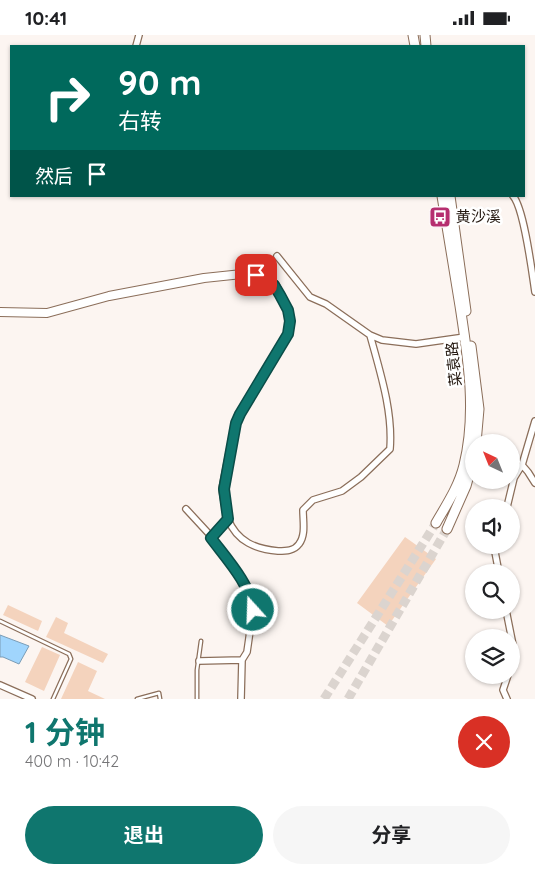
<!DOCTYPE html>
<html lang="zh">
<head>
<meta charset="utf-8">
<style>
	body { margin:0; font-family:Quicksand,"Noto Sans SC",sans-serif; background:#f6f6f6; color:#202124; height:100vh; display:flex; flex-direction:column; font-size:19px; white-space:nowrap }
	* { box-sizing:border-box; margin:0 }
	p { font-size:16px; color:#757577 }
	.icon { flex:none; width:28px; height:28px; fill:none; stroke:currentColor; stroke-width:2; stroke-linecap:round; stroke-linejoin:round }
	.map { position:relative; height:664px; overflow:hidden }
	.sheet { display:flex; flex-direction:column; background:#fff; flex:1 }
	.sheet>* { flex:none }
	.banner { position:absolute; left:10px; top:10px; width:515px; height:152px; border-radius:0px; box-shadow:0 1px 4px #0004; background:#00695c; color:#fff; overflow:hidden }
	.needle { width:32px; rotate:317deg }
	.buttons { position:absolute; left:465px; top:399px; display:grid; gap:10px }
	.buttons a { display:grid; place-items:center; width:55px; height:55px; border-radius:50%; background:#fff; box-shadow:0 1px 4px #0004; font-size:25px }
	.pin { position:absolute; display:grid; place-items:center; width:42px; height:42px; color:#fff; margin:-21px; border-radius:10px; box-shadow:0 2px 8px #0006 }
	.me { position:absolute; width:55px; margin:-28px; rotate:340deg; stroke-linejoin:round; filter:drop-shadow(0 0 4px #0008) }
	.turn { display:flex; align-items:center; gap:18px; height:105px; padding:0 25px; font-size:22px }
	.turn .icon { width:65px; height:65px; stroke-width:2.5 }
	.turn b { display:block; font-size:35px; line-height:42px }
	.then { display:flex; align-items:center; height:48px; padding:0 25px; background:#0003; gap:10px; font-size:19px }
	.round { display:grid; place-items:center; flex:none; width:52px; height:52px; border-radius:26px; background:#f6f6f6 }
	.summary { display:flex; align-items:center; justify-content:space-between; height:85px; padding:0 25px }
	h1 { font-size:30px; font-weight:700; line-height:38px; color:#0f766e }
	.action { display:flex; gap:10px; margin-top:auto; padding:10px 25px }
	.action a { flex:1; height:58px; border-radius:30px; background:#0f766e; color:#fff; font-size:20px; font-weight:700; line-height:58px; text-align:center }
	.action a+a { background:#f6f6f6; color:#202124 }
	.status { display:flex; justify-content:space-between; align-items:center; height:35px; padding:0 25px; background:#fff; direction:ltr }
	.status svg { height:14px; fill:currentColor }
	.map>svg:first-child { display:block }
	.water { fill:#a0d5fd; stroke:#7a9cb6 }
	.building { fill:#f4d3bd }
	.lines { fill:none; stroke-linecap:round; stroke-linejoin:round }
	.primary-tunnel { stroke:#dbd4cf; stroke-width:9; stroke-dasharray:9 4.5; stroke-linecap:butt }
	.lane-casing { stroke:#8b6e5a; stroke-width:5 }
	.street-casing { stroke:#8b6e5a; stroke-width:8 }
	.secondary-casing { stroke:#8b6e5a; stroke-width:10 }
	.primary-casing { stroke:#8b6e5a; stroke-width:11 }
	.lane { stroke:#fff; stroke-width:2.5 }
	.street { stroke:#fff; stroke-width:5.5 }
	.secondary { stroke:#fff; stroke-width:8 }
	.primary { stroke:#fff; stroke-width:9 }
	.route-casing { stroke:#0a4d48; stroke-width:12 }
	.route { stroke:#0f766e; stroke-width:9 }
	.labels { text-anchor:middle; stroke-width:5; stroke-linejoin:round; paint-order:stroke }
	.poi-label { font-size:15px; fill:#23170f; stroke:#fff; text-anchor:start }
	.street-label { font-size:15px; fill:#23170f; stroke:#fff }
</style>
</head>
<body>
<div class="status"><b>10:41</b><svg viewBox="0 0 49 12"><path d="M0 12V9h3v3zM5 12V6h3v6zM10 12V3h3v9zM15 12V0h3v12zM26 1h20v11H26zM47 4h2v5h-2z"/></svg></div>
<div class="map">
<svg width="535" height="664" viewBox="0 0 535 664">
	<rect width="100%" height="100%" fill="#fcf5f1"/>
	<path class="water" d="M0,600l29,11 -10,18 -16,-7h-3z"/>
	<path class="building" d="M405,502l31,22 -48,67 -31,-23z
		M8,570l34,16 -4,10 -35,-16z
		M56,582l12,6 -4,10 44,21 -5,9 -57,-26z
		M42,612l18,8 -16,36 -19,-9z
		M78,627l19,9 -9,20 17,8h-44z"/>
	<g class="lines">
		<path class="primary-tunnel" d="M324,664l112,-176
			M348,664l99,-170"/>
		<g class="lane-casing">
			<path id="lane" d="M0,586l69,33 2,5 -18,40
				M137,664l22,-6 1,6
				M197,664v-29l4,-29"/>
		</g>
		<g class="street-casing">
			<path id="street" d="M136,11l3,-11
				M513,161c11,12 19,76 22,96
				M277,221l33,41 16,7 44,31 12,5 34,4 49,-7
				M535,386l-13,44 6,7 7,11
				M507,472l7,-29 8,-13
				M186,474l24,26 25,35 17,30 1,10 -6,42 -5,8 -1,39
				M211,503l17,-19c9,23 28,30 50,32 8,0 16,0 21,-7 7,-9 4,-23 4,-34l10,-10 29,-9 19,-14 29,-28c3,-38 -10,-77 -20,-114
				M498,510l-3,7 4,21
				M506,575l7,35 -2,20
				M199,626l43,-1
				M0,650l32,14
				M507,664l-4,-9 5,-15"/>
		</g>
		<g class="secondary-casing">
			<path id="secondary" d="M0,277l47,1 62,-17 95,-18 38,-4 14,1 19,10 5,10 8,15 2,11 -2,13 -48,80 -4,9 -13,66 5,30"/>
		</g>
		<g class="primary-casing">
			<path id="primary" d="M413,0l2,11
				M425,0l1,11
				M450,161l16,115
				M471,311l8,63 -3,34
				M436,488c11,-19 23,-37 28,-58 13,-53 4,-107 -4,-159 -6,-37 -12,-73 -18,-110
				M447,494l19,-43 8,-29"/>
		</g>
		<use href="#lane" class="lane"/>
		<use href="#street" class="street"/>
		<use href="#secondary" class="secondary"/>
		<use href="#primary" class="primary"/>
	</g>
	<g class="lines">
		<g class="route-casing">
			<path id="route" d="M253,575c-2,-25 -27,-52 -42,-72l17,-19 -4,-30 12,-66 4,-9 48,-80 2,-13 -2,-11 -8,-15 -6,-10 -18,-10"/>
		</g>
		<use href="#route" class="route"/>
	</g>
	<defs>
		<g id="bus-square" transform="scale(1.125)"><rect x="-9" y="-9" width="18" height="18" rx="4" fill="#b62f70" stroke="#fff"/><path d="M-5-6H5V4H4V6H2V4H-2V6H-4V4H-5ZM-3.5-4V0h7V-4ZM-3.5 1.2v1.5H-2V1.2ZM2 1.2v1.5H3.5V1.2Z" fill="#fff"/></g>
	</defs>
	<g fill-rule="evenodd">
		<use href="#bus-square" x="440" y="182"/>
	</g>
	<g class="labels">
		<g class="poi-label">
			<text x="456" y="187">黄沙溪</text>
		</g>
		<g class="street-label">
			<text transform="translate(454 329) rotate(-96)" y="5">菜袁路</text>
		</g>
	</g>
</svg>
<div class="buttons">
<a><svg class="needle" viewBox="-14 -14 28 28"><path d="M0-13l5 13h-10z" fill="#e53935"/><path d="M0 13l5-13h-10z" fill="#757577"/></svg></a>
<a><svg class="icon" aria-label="sound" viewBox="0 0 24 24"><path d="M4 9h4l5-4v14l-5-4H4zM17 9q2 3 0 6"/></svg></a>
<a><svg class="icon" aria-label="search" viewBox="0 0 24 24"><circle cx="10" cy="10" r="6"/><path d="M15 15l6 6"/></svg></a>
<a><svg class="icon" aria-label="layers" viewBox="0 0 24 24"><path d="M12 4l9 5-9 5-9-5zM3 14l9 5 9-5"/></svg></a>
</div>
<div class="pin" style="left:256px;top:240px;background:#d93025"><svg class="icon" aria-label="arrive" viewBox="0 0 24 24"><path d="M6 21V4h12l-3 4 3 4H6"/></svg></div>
<svg class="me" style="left:253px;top:575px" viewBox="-20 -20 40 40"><circle r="17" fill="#0f766e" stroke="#fff" stroke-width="3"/><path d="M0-11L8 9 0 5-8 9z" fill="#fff"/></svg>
<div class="banner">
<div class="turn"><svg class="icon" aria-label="right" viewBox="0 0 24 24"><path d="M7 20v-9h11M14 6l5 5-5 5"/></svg><div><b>90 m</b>右转</div></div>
<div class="then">然后<svg class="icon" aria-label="arrive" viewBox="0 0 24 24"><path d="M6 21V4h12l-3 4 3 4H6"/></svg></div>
</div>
</div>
<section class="sheet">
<div class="summary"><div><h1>1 分钟</h1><p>400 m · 10:42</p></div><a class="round" style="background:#d93025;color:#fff"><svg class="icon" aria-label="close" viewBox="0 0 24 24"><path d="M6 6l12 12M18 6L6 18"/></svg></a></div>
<div class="action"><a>退出</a><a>分享</a></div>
</section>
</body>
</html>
